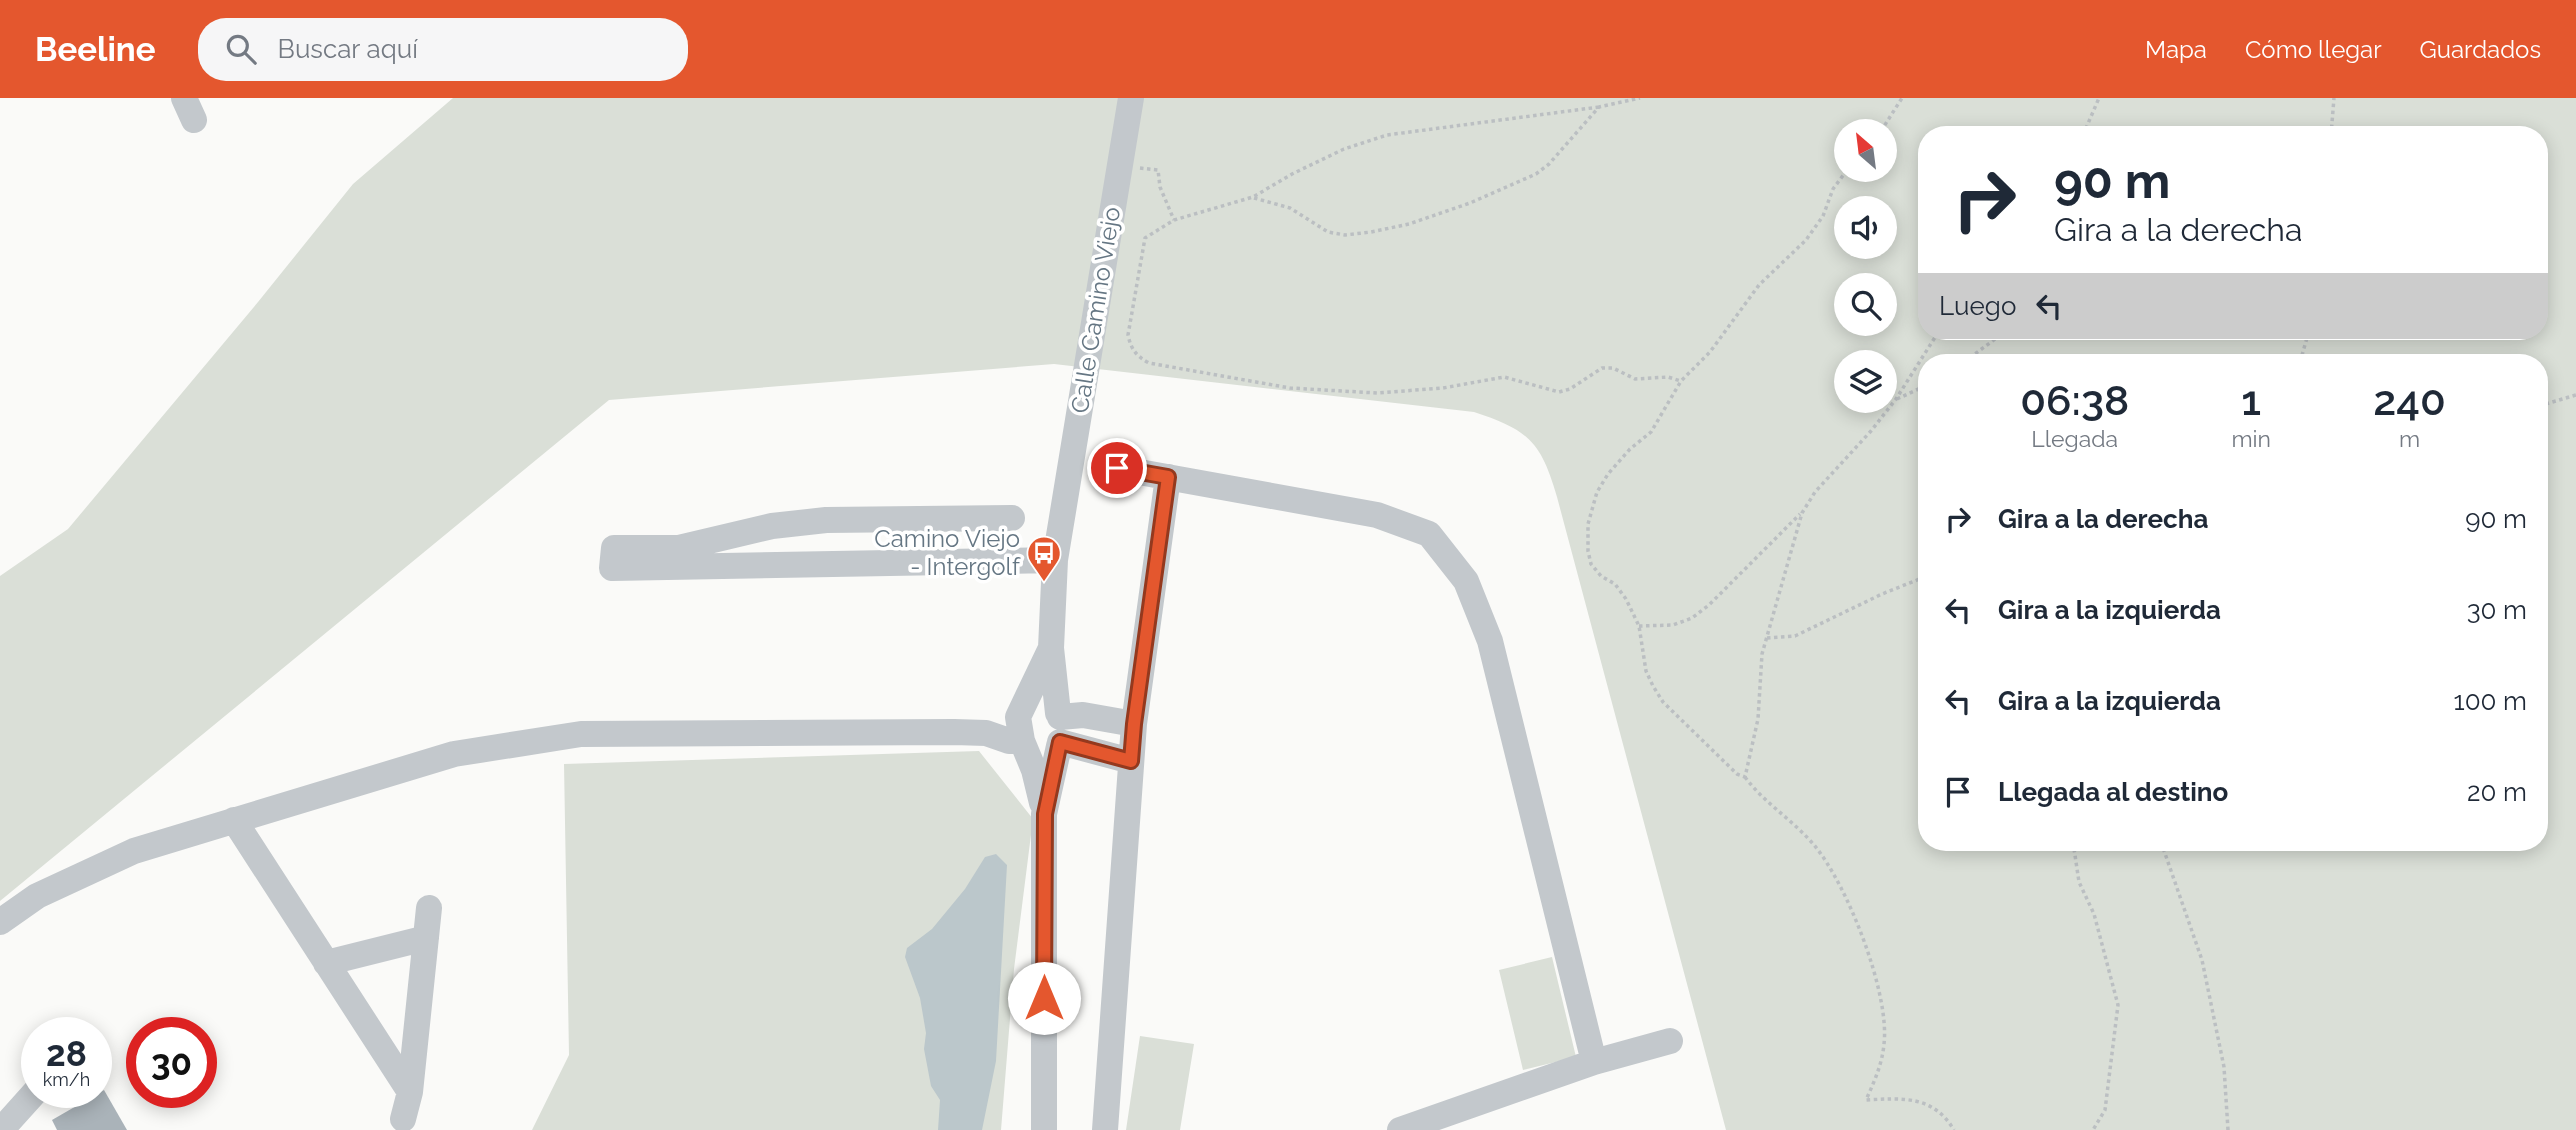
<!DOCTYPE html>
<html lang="es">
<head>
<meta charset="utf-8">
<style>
	body { margin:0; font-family:Raleway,sans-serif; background:#f6f6f7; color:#1f2937; height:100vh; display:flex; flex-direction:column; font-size:26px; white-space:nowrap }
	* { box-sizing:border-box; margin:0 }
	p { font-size:23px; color:#747a83 }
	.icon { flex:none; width:38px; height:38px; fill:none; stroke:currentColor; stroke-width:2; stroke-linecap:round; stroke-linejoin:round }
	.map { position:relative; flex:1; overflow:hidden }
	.drawer { position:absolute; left:1918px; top:256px; width:630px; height:497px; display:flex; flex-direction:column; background:#fff; border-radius:28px; box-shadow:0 4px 18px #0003 }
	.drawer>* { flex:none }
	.top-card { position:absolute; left:1918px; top:28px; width:630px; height:214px; border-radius:28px; box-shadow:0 4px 18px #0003; background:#fff; color:#1f2937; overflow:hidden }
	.needle { width:46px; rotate:332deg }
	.controls { position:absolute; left:1834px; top:21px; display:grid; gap:14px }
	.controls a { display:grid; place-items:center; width:63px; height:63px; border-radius:50%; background:#fff; box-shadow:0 4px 18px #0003; font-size:35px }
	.speed { position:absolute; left:21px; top:919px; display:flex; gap:14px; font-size:35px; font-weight:700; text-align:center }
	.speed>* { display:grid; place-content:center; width:91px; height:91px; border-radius:50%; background:#fff; box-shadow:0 4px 18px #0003; line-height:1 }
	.speed small { font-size:18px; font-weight:400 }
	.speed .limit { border:10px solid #d22; background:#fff; color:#111 }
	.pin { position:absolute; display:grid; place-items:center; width:60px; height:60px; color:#fff; margin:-30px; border:4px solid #fff; border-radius:50%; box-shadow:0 2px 7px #0007 }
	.me { position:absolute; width:77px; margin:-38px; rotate:0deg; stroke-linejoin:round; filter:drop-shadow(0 0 5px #0008) }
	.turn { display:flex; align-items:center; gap:24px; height:147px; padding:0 21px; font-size:32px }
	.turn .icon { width:91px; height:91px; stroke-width:2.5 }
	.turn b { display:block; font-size:49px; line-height:60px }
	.then { display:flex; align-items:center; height:66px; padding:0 21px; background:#0003; gap:14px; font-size:26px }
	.eta { display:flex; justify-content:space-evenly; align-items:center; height:119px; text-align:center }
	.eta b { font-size:42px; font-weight:600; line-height:49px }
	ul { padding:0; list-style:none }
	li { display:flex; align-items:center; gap:21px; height:91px; padding:0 21px }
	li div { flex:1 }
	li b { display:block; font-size:26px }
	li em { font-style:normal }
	header { display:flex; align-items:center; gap:42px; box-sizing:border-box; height:98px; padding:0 35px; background:#e4572e; color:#fff }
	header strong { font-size:33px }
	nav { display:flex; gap:38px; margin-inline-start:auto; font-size:24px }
	.search { width:490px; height:63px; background:#f6f6f7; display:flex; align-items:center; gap:18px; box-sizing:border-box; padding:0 24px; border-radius:28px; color:#747a83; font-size:26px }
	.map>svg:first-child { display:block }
	.green { fill:#dadfd7; fill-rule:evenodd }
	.water { fill:#bbc7cb }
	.building { fill:#aab3b9 }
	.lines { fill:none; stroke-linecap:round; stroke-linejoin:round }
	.path { stroke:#bbbfc2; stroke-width:3.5; stroke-dasharray:3.5 3.5; stroke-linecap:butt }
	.minor { stroke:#c3c8cc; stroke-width:26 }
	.route-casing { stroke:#94391e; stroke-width:18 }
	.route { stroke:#e4572e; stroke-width:12 }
	.labels { text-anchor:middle; stroke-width:7; stroke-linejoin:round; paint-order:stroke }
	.street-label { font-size:24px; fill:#657683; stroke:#fff }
	.poi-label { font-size:24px; fill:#657683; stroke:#fff; text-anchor:end }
</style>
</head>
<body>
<header>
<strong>Beeline</strong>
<div class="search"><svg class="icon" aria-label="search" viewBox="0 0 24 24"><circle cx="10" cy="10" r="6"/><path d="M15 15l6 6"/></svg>Buscar aquí</div>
<nav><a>Mapa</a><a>Cómo llegar</a><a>Guardados</a></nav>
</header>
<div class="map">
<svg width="2576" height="1032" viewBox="0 0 2576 1032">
	<rect width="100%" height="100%" fill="#fafaf8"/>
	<path class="green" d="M453,0h2123v1032h-850l-169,-633c-16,-55 -28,-67 -83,-85l-420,-48 -445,36 -609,501v-325l68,-47 190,-227 95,-118zM1846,33h39v39h-39zM1927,37h612v196h-612zM1846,110h39v39h-39zM1846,187h39v39h-39zM1846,264h39v39h-39zM1927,264h612v480h-612z
		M979,653l54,68 -19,150 -13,161h-469l37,-75 -5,-291z
		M1552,859l24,100 -53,13 -24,-100z
		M1140,938l54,8 -14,86h-54z"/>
	<path class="water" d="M996,756l11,11 -11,196 -14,69h-44l2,-30 -9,-14 -7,-37 2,-16 -6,-35 -15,-41 2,-9 25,-19 33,-40 20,-32z"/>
	<path class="building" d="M104,992l23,40h-70l-5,-10z"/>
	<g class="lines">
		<path class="path" d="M1599,9l-212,28 -43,14 -52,25 -39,23 -79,23 -29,18 -17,97c3,14 8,21 21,28l141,25 87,5 66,-5 61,-11 55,15 11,-3 32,-21h11l22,11 33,-2 13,4
			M1881,33l21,-33
			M2083,37l16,-37
			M2331,37l3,-37
			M1140,70l18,2 2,17 14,33
			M1847,72l-14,19 -10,27 -17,24 -47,45 -49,67 -29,29 -30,51 -21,17 -22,25 -11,18 -9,32v27l3,13 10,12 14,8 11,15 13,27 7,45 7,15 10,16 74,72 8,3 13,-58 4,-65 40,-141 13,-21 56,-61 25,-32 43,-68
			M1254,100l36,10 38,24 17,3 26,-3 38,-8 61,-21 66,-29 13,-10 50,-57 41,-9
			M1964,264l42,-31
			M2300,264l9,-31
			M1897,301l30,-14
			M2539,308l37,-11
			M1639,528l34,-1 19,-7 17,-13 91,-91
			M1767,540l28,-2 87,-42 45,-18
			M1745,679c19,26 48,43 69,68 33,39 76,148 70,199 -2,21 -10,38 -18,56 36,-2 67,-5 88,30
			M2073,744l6,40 15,32 24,91 -13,105 -12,20
			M2161,744l41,118 22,107 4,63"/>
		<path class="minor" d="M184,0l10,22
			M1117,370l260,47 52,19 37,47 24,60 104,421
			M1012,420l-186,2 -54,6 -93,22h-65l-2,20 443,-8
			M1058,615l-7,-65 4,-88 76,-462
			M1060,619l23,-2 51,9
			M1060,644l71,19
			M1042,705l-8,-33 -12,-29 -4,-24 32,-67
			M234,722l176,272 19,-184
			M0,824l37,-26 97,-45 320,-97 127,-20 373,-2 32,1 23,8h13
			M326,865l100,-25
			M403,1021l7,-27
			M1,1032l36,-40
			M1044,1032v-316l15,-68
			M1105,1032l29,-406 34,-247
			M1400,1032l194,-68 76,-21"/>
	</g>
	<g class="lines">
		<g class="route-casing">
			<path id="route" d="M1044,900l1,-184 15,-72 71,19 3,-37 34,-247 -51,-9"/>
		</g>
		<use href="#route" class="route"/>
	</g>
	<defs>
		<g id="bus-pin" transform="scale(1.75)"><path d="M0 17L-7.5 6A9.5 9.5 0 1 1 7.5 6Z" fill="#e4572e" stroke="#fff"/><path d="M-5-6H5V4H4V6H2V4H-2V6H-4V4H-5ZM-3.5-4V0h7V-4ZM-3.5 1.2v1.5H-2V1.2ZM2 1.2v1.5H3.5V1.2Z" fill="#fff"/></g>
	</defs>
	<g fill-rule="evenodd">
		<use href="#bus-pin" x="1044" y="455"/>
	</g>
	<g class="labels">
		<g class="street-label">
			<text transform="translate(1096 212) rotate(-81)" y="8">Calle Camino Viejo</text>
		</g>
		<g class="poi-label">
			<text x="1020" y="449">Camino Viejo<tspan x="1020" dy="28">- Intergolf</tspan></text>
		</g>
	</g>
</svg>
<div class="controls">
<a><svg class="needle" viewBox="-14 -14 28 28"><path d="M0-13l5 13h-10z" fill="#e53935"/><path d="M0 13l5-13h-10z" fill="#747a83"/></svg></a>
<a><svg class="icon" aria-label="sound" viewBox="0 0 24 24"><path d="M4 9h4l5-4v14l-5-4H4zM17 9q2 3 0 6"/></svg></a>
<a><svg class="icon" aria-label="search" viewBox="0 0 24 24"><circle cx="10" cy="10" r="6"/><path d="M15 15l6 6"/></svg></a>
<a><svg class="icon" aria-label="layers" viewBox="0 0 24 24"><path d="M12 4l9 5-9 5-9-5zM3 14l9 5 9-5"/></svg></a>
</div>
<div class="speed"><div>28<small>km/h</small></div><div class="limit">30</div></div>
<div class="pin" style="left:1117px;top:370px;background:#d93025"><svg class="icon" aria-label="arrive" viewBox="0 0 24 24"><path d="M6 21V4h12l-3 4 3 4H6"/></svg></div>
<svg class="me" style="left:1044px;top:900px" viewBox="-20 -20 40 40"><circle r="19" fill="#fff"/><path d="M0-13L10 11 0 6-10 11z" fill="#e4572e"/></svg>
<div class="top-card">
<div class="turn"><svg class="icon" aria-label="right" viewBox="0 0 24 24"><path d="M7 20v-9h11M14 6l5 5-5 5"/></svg><div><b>90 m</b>Gira a la derecha</div></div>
<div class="then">Luego<svg class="icon" aria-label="left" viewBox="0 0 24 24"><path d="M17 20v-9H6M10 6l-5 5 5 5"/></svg></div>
</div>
<section class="drawer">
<div class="eta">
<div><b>06:38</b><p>Llegada</p></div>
<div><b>1</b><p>min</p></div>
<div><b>240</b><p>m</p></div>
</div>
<ul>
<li><svg class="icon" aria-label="right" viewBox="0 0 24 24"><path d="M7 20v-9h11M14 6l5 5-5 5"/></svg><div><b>Gira a la derecha</b></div><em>90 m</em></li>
<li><svg class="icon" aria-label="left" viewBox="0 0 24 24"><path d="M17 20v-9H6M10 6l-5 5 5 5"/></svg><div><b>Gira a la izquierda</b></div><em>30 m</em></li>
<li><svg class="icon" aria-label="left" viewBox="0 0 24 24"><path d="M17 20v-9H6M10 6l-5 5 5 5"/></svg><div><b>Gira a la izquierda</b></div><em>100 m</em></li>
<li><svg class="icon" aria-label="arrive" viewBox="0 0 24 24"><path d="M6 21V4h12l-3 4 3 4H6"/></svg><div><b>Llegada al destino</b></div><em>20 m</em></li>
</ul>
</section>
</div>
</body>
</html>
